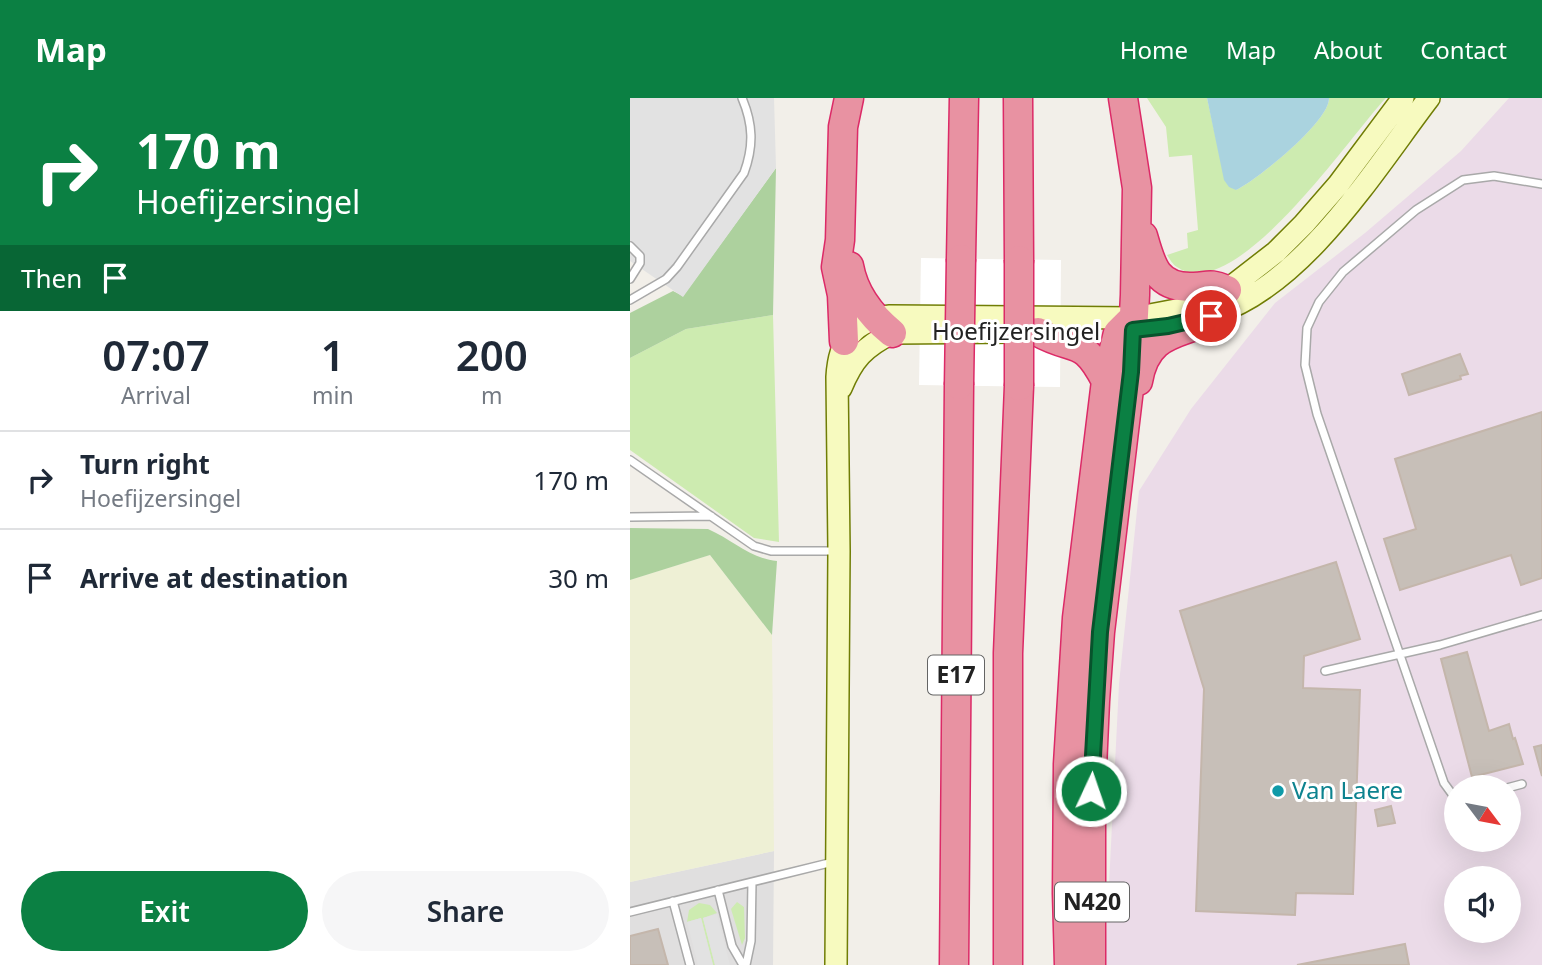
<!DOCTYPE html>
<html lang="en">
<head>
<meta charset="utf-8">
<style>
	body { margin:0; font-family:"Noto Sans",sans-serif; background:#f6f6f7; color:#1f2937; height:100vh; display:flex; flex-direction:column; font-size:26px; white-space:nowrap }
	* { box-sizing:border-box; margin:0 }
	p { font-size:23px; color:#747a83 }
	.icon { flex:none; width:38px; height:38px; fill:none; stroke:currentColor; stroke-width:2; stroke-linecap:round; stroke-linejoin:round }
	.map { position:relative; flex:1; overflow:hidden }
	.panel { display:flex; flex-direction:column; background:#fff; width:630px }
	.panel>* { flex:none }
	.banner { background:#0b8043; color:#fff; overflow:hidden }
	.needle { width:46px; rotate:122deg }
	.controls { position:absolute; left:814px; top:677px; display:grid; gap:14px }
	.controls a { display:grid; place-items:center; width:77px; height:77px; border-radius:50%; background:#fff; box-shadow:0 7px 28px #0002; font-size:35px }
	.pin { position:absolute; display:grid; place-items:center; width:60px; height:60px; color:#fff; margin:-30px; border:4px solid #fff; border-radius:50%; box-shadow:0 2px 7px #0007 }
	.me { position:absolute; width:77px; margin:-38px; rotate:3deg; stroke-linejoin:round; filter:drop-shadow(0 0 5px #0008) }
	.turn { display:flex; align-items:center; gap:24px; height:147px; padding:0 21px; font-size:32px }
	.turn .icon { width:91px; height:91px; stroke-width:2.5 }
	.turn b { display:block; font-size:49px; line-height:60px }
	.then { display:flex; align-items:center; height:66px; padding:0 21px; background:#0003; gap:14px; font-size:26px }
	.eta { display:flex; justify-content:space-evenly; align-items:center; height:119px; text-align:center }
	.eta b { font-size:42px; font-weight:600; line-height:49px }
	.button { display:flex; gap:14px; margin-top:auto; padding:14px 21px }
	.button a { flex:1; height:80px; border-radius:42px; background:#0b8043; color:#fff; font-size:28px; font-weight:600; line-height:80px; text-align:center }
	.button a+a { background:#f6f6f7; color:#1f2937 }
	ul { padding:0; list-style:none }
	li { display:flex; align-items:center; gap:21px; height:98px; padding:0 21px; border-top:2px solid #e0e1e3 }
	li div { flex:1 }
	li b { display:block; font-size:26px }
	li em { font-style:normal }
	header { display:flex; align-items:center; gap:42px; box-sizing:border-box; height:98px; padding:0 35px; background:#0b8043; color:#fff }
	header strong { font-size:33px }
	nav { display:flex; gap:38px; margin-inline-start:auto; font-size:24px }
	main { display:flex; flex:1; min-height:0 }
	.map>svg:first-child { display:block }
	.residential { fill:#e0dfdf }
	.industrial { fill:#ebdbe8; fill-rule:evenodd }
	.farmland { fill:#eef0d5 }
	.grass { fill:#cdebb0 }
	.forest { fill:#add19e }
	.parking { fill:#e2e2e2 }
	.water { fill:#aad3df }
	.pier { fill:#fff }
	.building { fill:#c7bfb8; stroke:#c4b6ab; stroke-width:2 }
	.lines { fill:none; stroke-linecap:round; stroke-linejoin:round }
	.lane-casing { stroke:#a9a9a9; stroke-width:10 }
	.secondary-casing { stroke:#707d05; stroke-width:24 }
	.highway-casing { stroke:#dc2a67; stroke-width:31 }
	.lane { stroke:#fff; stroke-width:7 }
	.secondary { stroke:#f7fabf; stroke-width:21 }
	.highway { stroke:#e892a2; stroke-width:28 }
	.highway-bridge-casing { stroke:#dc2a67; stroke-width:31; stroke-linecap:butt }
	.highway-bridge { stroke:#e892a2; stroke-width:28 }
	.route-casing { stroke:#07532c; stroke-width:18 }
	.route { stroke:#0b8043; stroke-width:12 }
	.culture-dot { fill:#0f9aa8; stroke:#fff; stroke-width:2.5 }
	.labels { text-anchor:middle; stroke-width:6; stroke-linejoin:round; paint-order:stroke }
	.shield { fill:#fff; stroke:#646464; stroke-width:2 }
	.shield-label { font-size:23px; font-weight:bold; fill:#222 }
	.street-label { font-size:24px; fill:#222; stroke:#fff }
	.culture-label { font-size:24px; fill:#0d838f; stroke:#fff; text-anchor:start }
</style>
</head>
<body>
<header>
<strong>Map</strong>
<nav><a>Home</a><a>Map</a><a>About</a><a>Contact</a></nav>
</header>
<main>
<section class="panel">
<div class="banner">
<div class="turn"><svg class="icon" aria-label="right" viewBox="0 0 24 24"><path d="M7 20v-9h11M14 6l5 5-5 5"/></svg><div><b>170 m</b>Hoefijzersingel</div></div>
<div class="then">Then<svg class="icon" aria-label="arrive" viewBox="0 0 24 24"><path d="M6 21V4h12l-3 4 3 4H6"/></svg></div>
</div>
<div class="eta">
<div><b>07:07</b><p>Arrival</p></div>
<div><b>1</b><p>min</p></div>
<div><b>200</b><p>m</p></div>
</div>
<ul>
<li><svg class="icon" aria-label="right" viewBox="0 0 24 24"><path d="M7 20v-9h11M14 6l5 5-5 5"/></svg><div><b>Turn right</b><p>Hoefijzersingel</p></div><em>170 m</em></li>
<li><svg class="icon" aria-label="arrive" viewBox="0 0 24 24"><path d="M6 21V4h12l-3 4 3 4H6"/></svg><div><b>Arrive at destination</b></div><em>30 m</em></li>
</ul>
<div class="button"><a>Exit</a><a>Share</a></div>
</section>
<div class="map">
<svg width="912" height="867" viewBox="0 0 912 867">
	<rect width="100%" height="100%" fill="#f2efe9"/>
	<path class="residential" d="M144,753l-1,114h-143v-83z"/>
	<path class="industrial" d="M879,0h33v867h-437l14,-281 20,-193 52,-82 84,-106 90,-70 96,-82zM826,690h52v52h-52zM826,780h52v53h-52z"/>
	<path class="farmland" d="M80,457l62,80 2,216 -144,31v-302z"/>
	<path class="grass" d="M517,0h60l14,63 15,29c21,-10 94,-69 93,-92h57c-34,35 -151,210 -209,169 -4,-2 -8,-9 -10,-12l21,-7 -1,-15 11,-3 -6,-75 -23,2 -3,-30z
		M143,217l6,227 -25,-4 -124,-88v-92l56,-29z
		M107,804l7,5 1,31 -3,7 -11,-36z
		M69,805l11,2 7,8 -14,5 12,47h-2l-12,-47 -14,4 2,-12z"/>
	<path class="forest" d="M146,70l-3,147 -87,14 -56,29v-45l43,-22 10,5z
		M0,430l78,1c25,11 41,29 69,32l-5,74 -62,-80 -80,25z"/>
	<path class="parking" d="M0,0h144l2,70 -93,129 -53,-36z
		M87,816l13,51h-15l-12,-47z
		M71,820l12,47h-15l-11,-43z"/>
	<path class="water" d="M577,0h122c1,23 -72,82 -93,92l-7,-3 -5,-7z"/>
	<path class="pier" d="M291,160l140,2 -1,127 -141,-2z"/>
	<path class="building" d="M830,256l8,20 -8,2 1,3 -52,16 -7,-21z
		M912,314v166l-21,7 -10,-30 -111,35 -16,-51 32,-10 -21,-70z
		M706,464l24,77 -56,17 -1,32 57,2 -7,204 -57,-1 -1,22 -99,-4 8,-222 -24,-78z
		M837,554l22,79 20,-7 4,15 2,-1 8,26 -51,13 -31,-118z
		M912,647v31l-8,-29z
		M761,708l4,17 -17,3 -3,-16z
		M28,831l10,36h-38v-29z
		M775,846l4,21h-112z"/>
	<g class="lines">
		<g class="lane-casing">
			<path id="lane" d="M0,148l10,10v7l-10,16
				M0,202l36,-21 11,-12 67,-94c10,-27 9,-49 -2,-75
				M0,362l124,86 17,5h65
				M0,419l81,-1
				M695,573l115,-26 102,-30
				M877,690l15,-4
				M826,697l-4,-1 -8,-11 -127,-369 -12,-49 2,-37 12,-26 24,-30 73,-62 47,-30 31,-4 48,8
				M88,792l14,56 11,19
				M43,803l17,64
				M0,814l203,-50
				M116,867l5,-24 1,-59"/>
		</g>
		<g class="secondary-casing">
			<path id="secondary" d="M584,216c90,-29 160,-144 215,-216
				M211,290c12,-29 23,-41 51,-55l131,-1
				M206,867l3,-414 -2,-174c2,-36 16,-57 53,-61l244,2 58,-11 35,-17 49,-38 28,-28 34,-39 65,-87"/>
		</g>
		<g class="highway-casing">
			<path id="highway" d="M388,0l1,162
				M513,138c8,28 13,51 47,51 19,1 15,-6 37,3
				M331,161l3,-161
				M219,168c5,28 21,49 43,67
				M408,234c38,21 44,3 68,49
				M214,243l-2,-46 -6,-28 4,-27 3,-113 6,-29
				M508,283c10,-58 52,-43 88,-71
				M324,867l5,-580
				M378,867v-312l11,-267
				M439,867l-2,-72 1,-129 9,-146 29,-237 12,-48 11,-11
				M461,867v-174l4,-90 5,-69 31,-260 4,-77 2,-107 -14,-90"/>
		</g>
		<use href="#lane" class="lane"/>
		<use href="#secondary" class="secondary"/>
		<use href="#highway" class="highway"/>
		<g class="highway-bridge-casing">
			<path id="highway-bridge" d="M329,287l2,-126
				M389,288v-126"/>
		</g>
		<use href="#highway-bridge" class="highway-bridge"/>
	</g>
	<g class="lines">
		<g class="route-casing">
			<path id="route" d="M461,693l9,-159 31,-260 2,-42 35,-4 43,-10"/>
		</g>
		<use href="#route" class="route"/>
	</g>
	<circle class="culture-dot" cx="648" cy="693" r="7"/>
	<g class="labels">
		<g class="shield">
			<rect x="298" y="557.5" width="56" height="39" rx="5"/>
			<rect x="425" y="784.5" width="74" height="39" rx="5"/>
		</g>
		<g class="shield-label">
			<text x="326" y="585">E17</text>
			<text x="462" y="812">N420</text>
		</g>
		<g class="street-label">
			<text x="386" y="242">Hoefijzersingel</text>
		</g>
		<g class="culture-label">
			<text x="662" y="701">Van Laere</text>
		</g>
	</g>
</svg>
<div class="controls">
<a><svg class="needle" viewBox="-14 -14 28 28"><path d="M0-13l5 13h-10z" fill="#e53935"/><path d="M0 13l5-13h-10z" fill="#747a83"/></svg></a>
<a><svg class="icon" aria-label="sound" viewBox="0 0 24 24"><path d="M4 9h4l5-4v14l-5-4H4zM17 9q2 3 0 6"/></svg></a>
</div>
<div class="pin" style="left:581px;top:218px;background:#d93025"><svg class="icon" aria-label="arrive" viewBox="0 0 24 24"><path d="M6 21V4h12l-3 4 3 4H6"/></svg></div>
<svg class="me" style="left:461px;top:693px" viewBox="-20 -20 40 40"><circle r="17" fill="#0b8043" stroke="#fff" stroke-width="3"/><path d="M0-11L8 9 0 5-8 9z" fill="#fff"/></svg>
</div>
</main>
</body>
</html>
